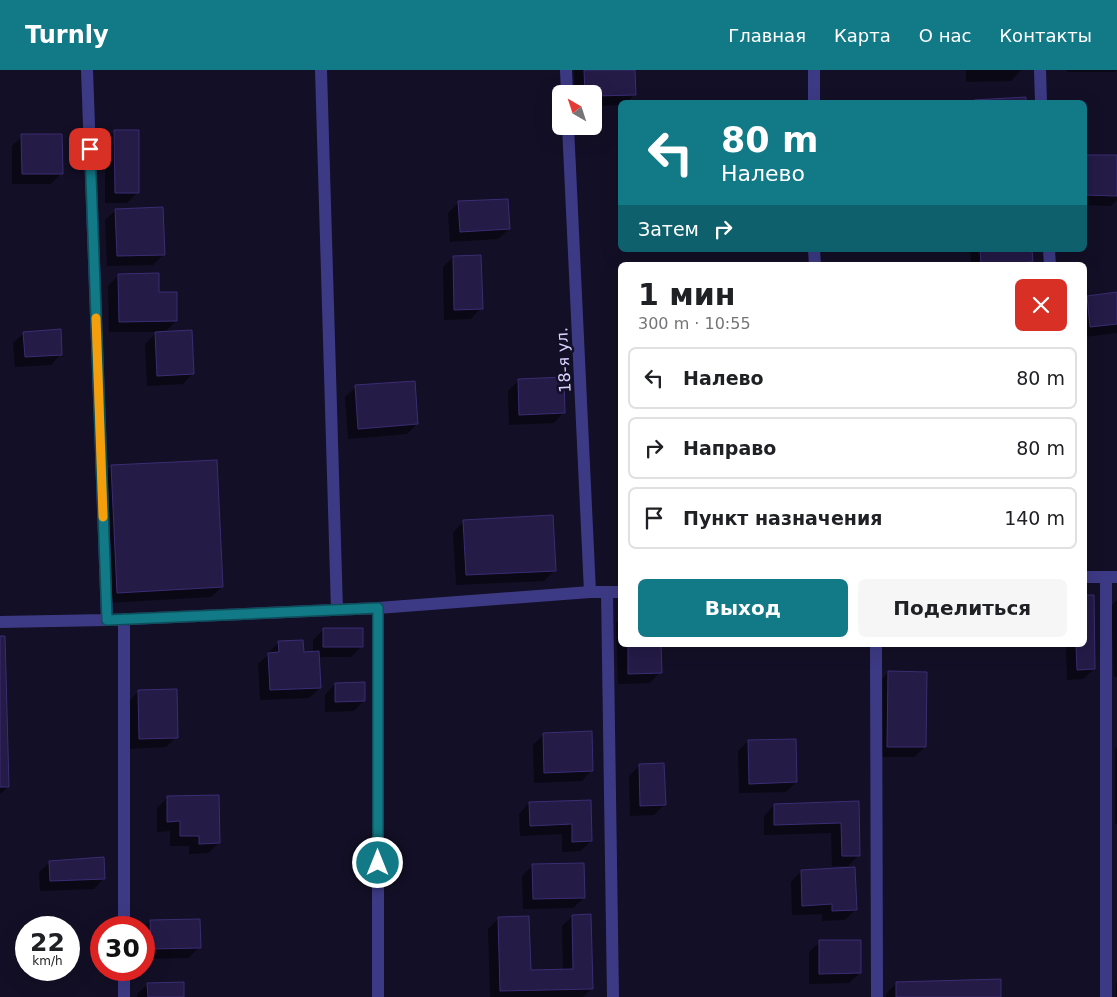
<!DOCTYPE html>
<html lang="ru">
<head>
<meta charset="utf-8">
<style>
	body { margin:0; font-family:"DejaVu Sans",sans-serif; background:#f6f6f6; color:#202124; height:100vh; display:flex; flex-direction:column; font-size:19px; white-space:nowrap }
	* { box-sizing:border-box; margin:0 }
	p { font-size:16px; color:#757577 }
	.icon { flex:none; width:28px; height:28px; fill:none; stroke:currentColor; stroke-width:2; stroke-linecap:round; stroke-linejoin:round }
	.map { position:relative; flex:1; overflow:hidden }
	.side { position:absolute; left:618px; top:192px; width:469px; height:385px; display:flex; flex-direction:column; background:#fff; border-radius:8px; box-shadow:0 5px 20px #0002 }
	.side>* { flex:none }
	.top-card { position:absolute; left:618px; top:30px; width:469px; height:152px; border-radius:8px; box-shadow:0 5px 20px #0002; background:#127987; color:#fff; overflow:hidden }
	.needle { width:32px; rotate:321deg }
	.buttons { position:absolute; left:552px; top:15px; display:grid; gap:10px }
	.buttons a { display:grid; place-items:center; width:50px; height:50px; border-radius:8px; background:#fff; box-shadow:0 5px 20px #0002; font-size:25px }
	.speed { position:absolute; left:15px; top:846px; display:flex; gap:10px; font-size:25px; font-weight:700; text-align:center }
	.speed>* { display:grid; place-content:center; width:65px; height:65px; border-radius:50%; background:#fff; box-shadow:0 5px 20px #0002; line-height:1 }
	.speed small { font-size:12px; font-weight:400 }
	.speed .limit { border:8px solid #d22; background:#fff; color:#111 }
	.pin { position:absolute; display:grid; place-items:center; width:42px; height:42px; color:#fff; margin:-21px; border-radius:10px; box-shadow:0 2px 8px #0006 }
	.me { position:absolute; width:55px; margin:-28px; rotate:0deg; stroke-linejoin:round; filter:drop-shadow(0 0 4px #0008) }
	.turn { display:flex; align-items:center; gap:18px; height:105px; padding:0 20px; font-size:22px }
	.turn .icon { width:65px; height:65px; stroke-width:2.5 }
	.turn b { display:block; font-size:35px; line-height:42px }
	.then { display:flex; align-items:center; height:48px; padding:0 20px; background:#0003; gap:10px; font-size:19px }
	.round { display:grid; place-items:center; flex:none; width:52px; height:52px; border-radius:8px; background:#f6f6f6 }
	.overview { display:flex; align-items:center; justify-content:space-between; height:85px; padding:0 20px }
	h1 { font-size:30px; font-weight:800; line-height:38px }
	.button { display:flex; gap:10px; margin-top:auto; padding:10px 20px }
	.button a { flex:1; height:58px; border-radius:8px; background:#127987; color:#fff; font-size:20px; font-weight:800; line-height:58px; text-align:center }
	.button a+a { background:#f6f6f6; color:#202124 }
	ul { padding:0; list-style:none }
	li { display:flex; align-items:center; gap:15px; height:62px; margin:0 10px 8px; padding:0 10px; border:2px solid #e0e0e0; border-radius:8px }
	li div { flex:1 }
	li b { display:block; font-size:19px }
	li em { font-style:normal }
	header { display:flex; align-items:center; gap:30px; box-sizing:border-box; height:70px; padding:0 25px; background:#127987; color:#fff }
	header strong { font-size:24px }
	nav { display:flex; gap:28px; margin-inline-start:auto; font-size:18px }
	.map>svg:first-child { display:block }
	.shadow { fill:#0007 }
	.building { fill:#241b47; stroke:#3b2d73 }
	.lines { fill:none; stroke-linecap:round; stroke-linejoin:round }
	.minor { stroke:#3d3a85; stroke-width:12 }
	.route-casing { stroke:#0c4f58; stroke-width:12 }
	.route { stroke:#127987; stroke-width:9 }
	.slow { stroke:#f59e0b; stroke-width:9 }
	.labels { text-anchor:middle; stroke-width:5; stroke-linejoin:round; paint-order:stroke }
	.street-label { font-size:16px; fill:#d9d4ff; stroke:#130f26 }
</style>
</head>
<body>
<header>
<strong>Turnly</strong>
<nav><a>Главная</a><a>Карта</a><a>О нас</a><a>Контакты</a></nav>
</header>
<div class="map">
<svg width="1117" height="927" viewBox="0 0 1117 927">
	<rect width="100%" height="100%" fill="#130f26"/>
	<path class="shadow" d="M574,0h60l1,24 -8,8h-7v3l-26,1v-12h-19z
		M966,0h55l-10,11 -45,1z
		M1067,0h50l-2,2h-48z
		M1024,28l1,4h-53l2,-1z
		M115,61l23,61 -11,11h-22v-61z
		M22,66l40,37 -11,11h-39v-38z
		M1084,86l33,1v43l-6,6 -27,-1z
		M459,132l50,27 -11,10 -48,3 -2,-29z
		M116,140l48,44 -11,11 -46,1 -2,-46z
		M970,180h61l1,11 -4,4h-57z
		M453,187l28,51 -10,11 -27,1 -1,-53z
		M119,205l39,18 18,28 -12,12 29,40 -10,11 -36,2 -2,-42 12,-12h-48l-1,-46z
		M1117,224v39l-33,4v-36l4,-4z
		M24,263l37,21 -10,11 -36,2 -2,-24z
		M518,311l46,31 -10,11 -45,2 -1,-34z
		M356,317l61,37 -10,10 -59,5 -3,-42z
		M112,396l110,121 -11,10 -104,6 -6,-126z
		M464,451l90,50 -10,10 -88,4 -3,-53z
		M1084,526h9l1,73 -11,10 -16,1 -1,-35h18z
		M1117,530v77h-3l-3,-71z
		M620,550v25h63l-24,2 1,25 -10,11 -32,1 -2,-61z
		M323,560l39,16 -11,11h-33l2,31 -11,10 -49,2 -2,-36 10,-9v-2l11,-11 24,11h10v-13z
		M0,567l8,150 -8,7z
		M889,602l36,75 -11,10h-37l1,-74z
		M335,614l29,16 -10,11 -29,1v-17z
		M139,621l37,46 -10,10 -37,2 -1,-47z
		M544,664l48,36 -10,11 -48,2 -1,-38z
		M748,671l48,41 -10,10 -47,1 -1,-42z
		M1117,677v77h-2v-75z
		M639,696l26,38 -11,11 -24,1 -1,-40z
		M167,728l52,45 -11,10 -19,1v-8h-19v-15l-13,1v-24z
		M590,731l1,40 -11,10 -18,1v-18l-42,2 -1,-22 10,-11z
		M857,732l2,53 -11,11h-16l-1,-33 -67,2v-19l10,-11z
		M50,792l54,16 -10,11 -54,2 -1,-19z
		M533,795l51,33 -11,10 -50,1 -1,-33z
		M801,801l54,39 -10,10 -23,1v-7l-30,1 -1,-33z
		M573,846l19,72 -9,9h-93l-2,-68 11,-11 30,54 34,-1 -1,-45z
		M150,851l49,26 -10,11 -45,1v-31z
		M820,872l40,31 -11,10 -40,1v-32z
		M1117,912v15h-1v-14z
		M896,913l104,14h-114v-3z
		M148,914l35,13h-46v-3z"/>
	<path class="building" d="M584,0h51l1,25 -42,1v-2h-9z
		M1026,27v5h-52v-2z
		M114,60h25v63h-24z
		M21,64h41l1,40h-41z
		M1084,85h33v41l-33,-1z
		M508,129l2,30 -50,3 -2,-31z
		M163,137l2,48 -48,1 -2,-47z
		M980,180h52l1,12 -52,3z
		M481,185l2,54 -29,1 -1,-54z
		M159,203v19h18v29l-58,1 -1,-48z
		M1117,222v32l-27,3 -3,-31z
		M61,259l1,26 -37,2 -2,-25z
		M192,260l2,44 -37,2 -2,-44z
		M564,307l1,36 -46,2 -1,-36z
		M415,311l3,43 -60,5 -3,-44z
		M217,390l6,127 -106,6 -6,-128z
		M553,445l3,56 -90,4 -3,-55z
		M1084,525h10l1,74 -18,1 -1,-25h8z
		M323,558h40v19h-40z
		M0,566h5l4,151h-9z
		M303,570l1,12 15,-1 2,37 -51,2 -2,-37 11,-1 -1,-11z
		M628,575h33l1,28 -34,1z
		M888,601l39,1 -1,75h-39z
		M365,612v19l-30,1v-19z
		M177,619l1,49 -39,1 -1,-49z
		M592,661l1,40 -49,2 -1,-40z
		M796,669l1,43 -48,2 -1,-44z
		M664,693l2,42 -26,1 -1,-42z
		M219,725l1,48 -21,1v-8h-19v-15l-13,1v-26z
		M591,730l1,41 -20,1v-18l-42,2 -1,-24z
		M859,731l1,55h-18l-1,-33 -67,2v-21z
		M104,787l1,22 -55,2 -1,-20z
		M584,793l1,35 -52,1 -1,-35z
		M855,797l2,43 -25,1v-7l-30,2 -1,-36z
		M591,844l2,75 -93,2 -2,-74 31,-1 2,54 42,-1 -1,-54z
		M200,849l1,29 -50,1 -1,-29z
		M819,870h42v33l-42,1z
		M1001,909v18h-105v-15z
		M184,912v15h-36l-1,-14z"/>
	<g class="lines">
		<path class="minor" d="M87,0l20,550
			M321,0l16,540
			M566,0l1,24
			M814,0v32
			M1040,0l1,32
			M568,56l22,466
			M814,180l1,15
			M1049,180l1,15
			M1084,507h33
			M1106,507v420
			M607,522l6,405
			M378,538v389
			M0,552l107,-2 271,-12 212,-16h30
			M876,575l1,352
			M124,858v-309
			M124,927v-27"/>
	</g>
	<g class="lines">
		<g class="route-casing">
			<path id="route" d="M90,79l17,471 271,-12v255"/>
		</g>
		<use href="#route" class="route"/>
		<path class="slow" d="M96,248l7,199"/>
	</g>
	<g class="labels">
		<g class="street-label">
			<text transform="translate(563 290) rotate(-93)" y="6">18-я ул.</text>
		</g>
	</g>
</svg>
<div class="buttons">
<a><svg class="needle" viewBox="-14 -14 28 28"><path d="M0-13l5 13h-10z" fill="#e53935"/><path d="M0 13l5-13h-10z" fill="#757577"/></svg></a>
</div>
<div class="speed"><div>22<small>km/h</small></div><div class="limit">30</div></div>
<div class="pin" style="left:90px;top:79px;background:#d93025"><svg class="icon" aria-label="arrive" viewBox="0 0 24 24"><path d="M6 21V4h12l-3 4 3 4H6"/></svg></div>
<svg class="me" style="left:378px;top:793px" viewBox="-20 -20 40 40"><circle r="17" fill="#127987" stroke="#fff" stroke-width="3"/><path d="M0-11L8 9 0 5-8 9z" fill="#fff"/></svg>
<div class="top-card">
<div class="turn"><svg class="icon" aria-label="left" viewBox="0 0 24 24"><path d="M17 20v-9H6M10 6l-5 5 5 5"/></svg><div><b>80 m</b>Налево</div></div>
<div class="then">Затем<svg class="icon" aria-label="right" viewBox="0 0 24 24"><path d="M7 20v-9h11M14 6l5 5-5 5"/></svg></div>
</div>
<section class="side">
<div class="overview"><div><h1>1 мин</h1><p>300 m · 10:55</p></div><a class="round" style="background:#d93025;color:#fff"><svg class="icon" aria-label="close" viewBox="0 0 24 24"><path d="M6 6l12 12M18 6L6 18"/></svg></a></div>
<ul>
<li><svg class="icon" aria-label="left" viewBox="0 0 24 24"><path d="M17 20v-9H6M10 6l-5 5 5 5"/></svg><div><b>Налево</b></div><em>80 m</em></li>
<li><svg class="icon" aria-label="right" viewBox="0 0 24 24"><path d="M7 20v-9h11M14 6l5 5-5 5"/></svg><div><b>Направо</b></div><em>80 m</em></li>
<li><svg class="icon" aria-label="arrive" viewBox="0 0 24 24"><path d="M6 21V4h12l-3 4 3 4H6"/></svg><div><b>Пункт назначения</b></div><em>140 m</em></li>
</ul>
<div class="button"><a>Выход</a><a>Поделиться</a></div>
</section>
</div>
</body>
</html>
